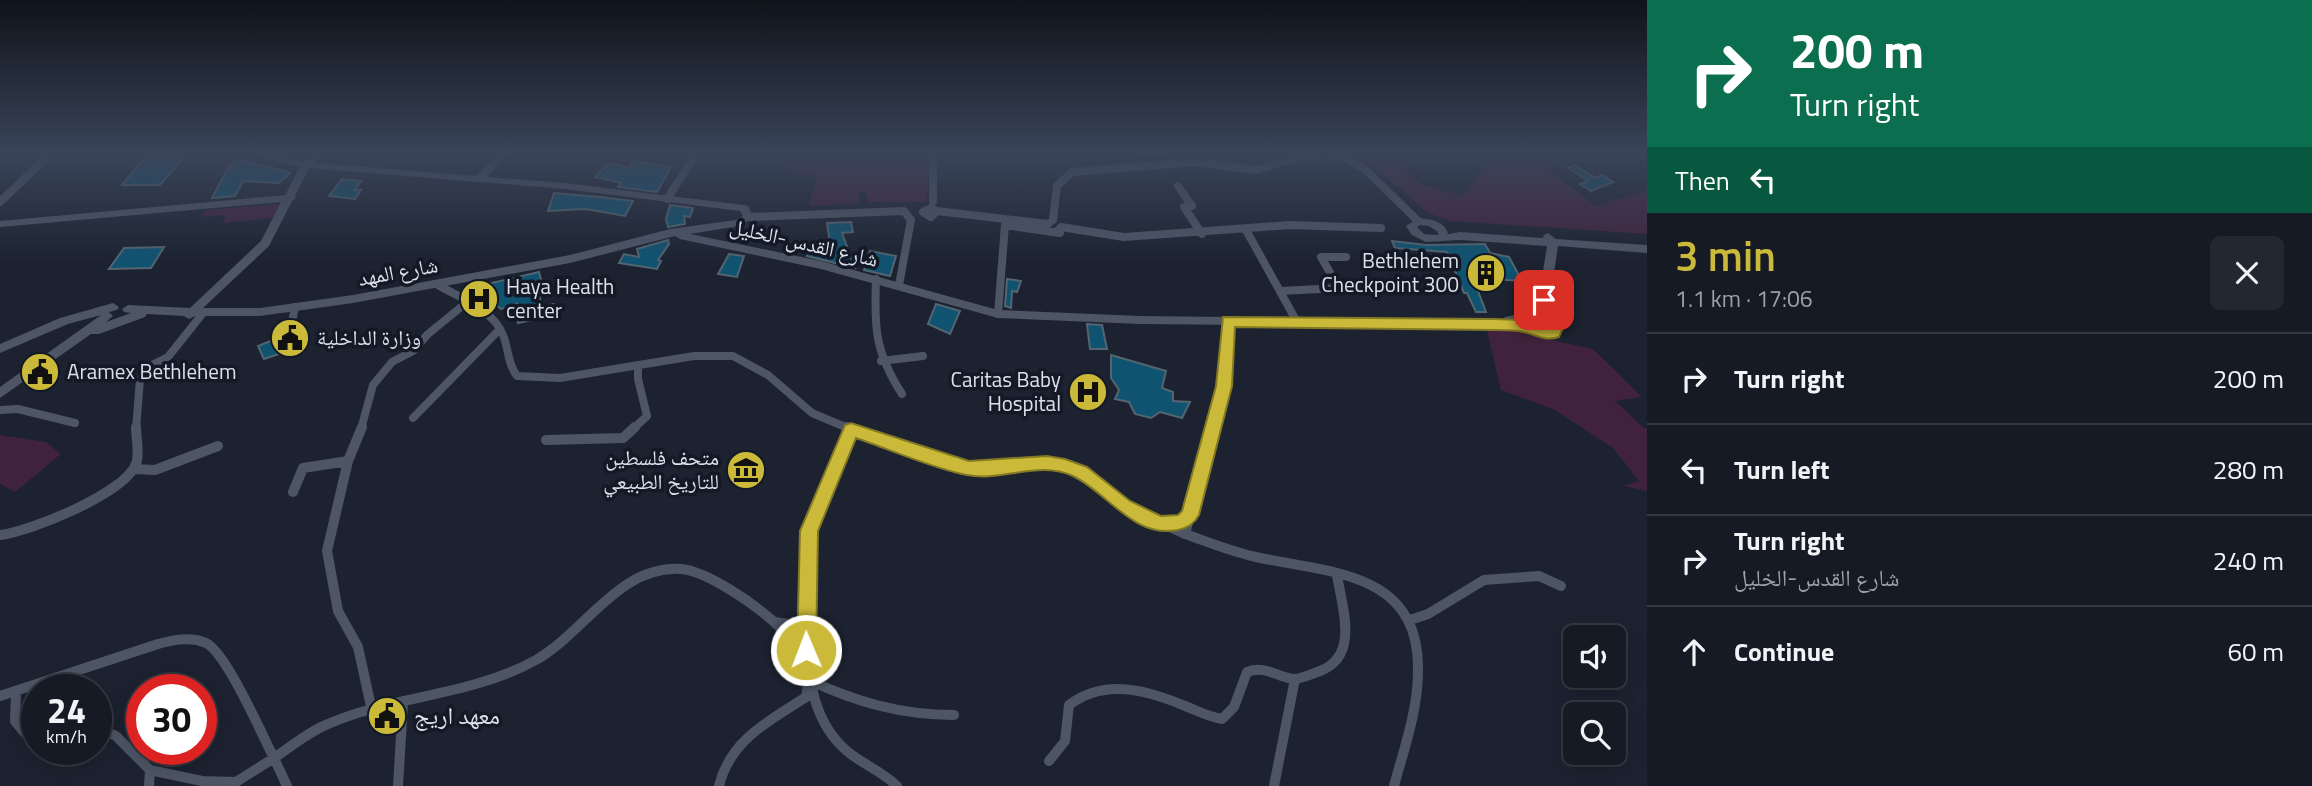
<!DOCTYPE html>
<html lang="en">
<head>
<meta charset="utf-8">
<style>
	body { margin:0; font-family:"Titillium Web","Noto Naskh Arabic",sans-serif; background:#222731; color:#f1f3f6; height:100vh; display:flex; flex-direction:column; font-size:26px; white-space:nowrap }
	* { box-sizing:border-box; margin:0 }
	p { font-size:23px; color:#9da1a6 }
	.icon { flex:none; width:38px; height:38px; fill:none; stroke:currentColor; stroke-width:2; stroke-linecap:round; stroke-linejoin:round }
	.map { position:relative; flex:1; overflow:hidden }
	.drawer { display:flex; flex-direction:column; background:#151a24; width:665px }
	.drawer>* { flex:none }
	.banner { background:#0b6e4f; color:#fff; overflow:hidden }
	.buttons { position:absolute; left:1563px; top:625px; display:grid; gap:14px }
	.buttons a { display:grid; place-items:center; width:63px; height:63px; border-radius:10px; background:#151a24; box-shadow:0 4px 18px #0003,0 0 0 2px #343841; font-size:35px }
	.speed { position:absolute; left:21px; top:674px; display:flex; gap:14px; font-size:35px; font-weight:700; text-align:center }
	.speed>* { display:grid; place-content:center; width:91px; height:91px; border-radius:50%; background:#151a24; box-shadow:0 4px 18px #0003,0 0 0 2px #343841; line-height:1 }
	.speed small { font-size:18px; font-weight:400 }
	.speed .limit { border:10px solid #d22; background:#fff; color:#111 }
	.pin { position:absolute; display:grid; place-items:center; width:60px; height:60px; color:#fff; margin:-30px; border-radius:14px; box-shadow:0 4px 10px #0006 }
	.me { position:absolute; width:77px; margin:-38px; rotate:359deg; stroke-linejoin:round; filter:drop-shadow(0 0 5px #0008) }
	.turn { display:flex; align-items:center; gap:24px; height:147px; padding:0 28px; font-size:32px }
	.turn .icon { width:91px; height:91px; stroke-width:2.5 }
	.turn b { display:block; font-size:49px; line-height:60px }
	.then { display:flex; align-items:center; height:66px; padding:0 28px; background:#0003; gap:14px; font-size:26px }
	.round { display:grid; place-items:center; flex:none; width:74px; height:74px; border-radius:10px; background:#222731 }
	.headline { display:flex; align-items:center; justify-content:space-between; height:119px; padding:0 28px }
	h1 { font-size:42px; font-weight:600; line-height:52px; color:#cbba39 }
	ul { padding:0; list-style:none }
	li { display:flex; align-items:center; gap:21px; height:91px; padding:0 28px; border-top:2px solid #343841 }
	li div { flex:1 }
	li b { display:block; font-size:26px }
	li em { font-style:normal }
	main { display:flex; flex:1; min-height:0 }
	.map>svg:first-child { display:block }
	.green { fill:#41223d }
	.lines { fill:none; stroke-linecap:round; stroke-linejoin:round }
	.stream { stroke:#173a3c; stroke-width:2.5 }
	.building { fill:#0f5371; stroke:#536570; stroke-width:2 }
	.street-far1 { stroke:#4e5565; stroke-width:8 }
	.street { stroke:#4e5565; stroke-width:10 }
	.secondary { fill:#4e5565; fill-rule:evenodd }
	.route { fill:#cbba39; stroke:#847925; stroke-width:2 }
	.labels { text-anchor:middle; stroke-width:7; stroke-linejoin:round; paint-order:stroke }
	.street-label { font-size:21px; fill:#dce0ea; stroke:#131926 }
	.poi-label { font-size:21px; fill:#dce0ea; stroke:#131926; text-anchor:end }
	.near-poi-label { font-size:24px; fill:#dce0ea; stroke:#131926; text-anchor:start }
</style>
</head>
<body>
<main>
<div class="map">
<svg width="1647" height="786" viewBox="0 0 1647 786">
	<rect width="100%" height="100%" fill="#1c2230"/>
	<path class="green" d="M791,154h138l-2,48h-59l-2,-10h-8l1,11 -51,3 10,-32 -29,-2z
		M1061,154h119l-115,9z
		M1351,154h39l30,30 43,12 23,-32 47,-6 63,48 51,-16v44l-195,-13 -24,-8 -53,-46z
		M281,204l-8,14 -50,5 3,-8 -24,2 3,-7z
		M1525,329l27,11 41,9 49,48 -27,4 29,27h3v63l-24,-5 16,-5 -26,-33 -58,-38 -54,-20 -14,-59z
		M0,435l46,7 15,12 -46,38 -15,-8z"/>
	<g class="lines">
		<path class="stream" d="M745,154l3,3 23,-3"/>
	</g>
	<path class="building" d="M154,154h33l-27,31h-38l18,-22z
		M238,159l52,14 -11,10 -36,-2 -8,15 -23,2 16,-30z
		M633,161l38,6 -14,25 -39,-5 3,-4 -26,-6 14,-14 20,5z
		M1575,165l20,13 7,-3 11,7 -22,9 -11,-7 8,-3 -20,-13z
		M342,179l19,2 -6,9h6l-6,9 -26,-3z
		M554,193l46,4 33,4 -8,15 -39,-7 -38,2z
		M670,205l23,3 -3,9 -6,-1 1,8 -17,3 -2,-8z
		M851,222l2,10 -11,1 13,35 -48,-12 6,-12 17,-1 -3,-20z
		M668,240l1,4 -11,16 3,1 -4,8 -38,-6 5,-9 15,3 -2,-8z
		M1392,241l34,4 59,-1 5,9 19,4 13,24 -49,-3 13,34h-10l-9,-19h-3l-17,-41 -52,-4z
		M164,247l-13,21 -42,1 15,-21z
		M870,251l26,5 -6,20 -26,-6z
		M729,254l15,2 -7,21 -19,-3z
		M539,272l3,11 -4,1 3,22 13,-2 6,10 -42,9 -1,-19 -16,5 -27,-22z
		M1007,279l14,2 -4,11 -5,-1 -1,17 -6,-2z
		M936,304l24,7 -10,23 -22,-10z
		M1087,324l15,1 5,24h-17z
		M299,330l4,16 -39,13 -6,-13 27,-11 8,2z
		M1111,355l55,16 -4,17 11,4v9l17,1 -8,16 -22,-6 -9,6 -16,-4 -6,-12 -14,-3 4,-9 -8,-12z"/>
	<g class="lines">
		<path class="street-far1" d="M933,154v47
			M306,165l11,-11
			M1178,186l14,20 -8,1 18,27
			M667,199l29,-45
			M0,202l50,-48
			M931,208l6,3 -6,6 -8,-5z
			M937,211l111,13 5,-4 4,-34 15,-14 123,-10 61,8 42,-13 28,-3 20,5 19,10 53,52
			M749,217l155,-6 7,9 -12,65
			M1246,230l51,92
			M876,279c-2,49 -1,73 26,115
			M438,285c22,13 55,24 65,50 6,14 4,28 14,41l43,2 134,-22h39l35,19 44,38 38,16
			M1280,291l59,-3 -18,-31h25
			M998,314l7,-89 55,8 -2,-3 3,-3 63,10 166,-12 91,3
			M290,331l5,-24
			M881,361l42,-5
			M0,410l18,-1 57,14
			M413,418l87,-89
			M136,429l4,-50 10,-13 18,-9 35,-44
			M361,429l12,-44 19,-23 21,-11 15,-17 38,-31
			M633,429l14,-13 -9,-37v-14
			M1213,429l11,-43 4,-65"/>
		<path class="street" d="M362,427l-14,34 -21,90 11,60 20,36 14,64
			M846,427l123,41 78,-5 18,3 16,6 43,34 61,28
			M1213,427l-28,107c23,8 47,18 71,23 74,16 164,14 162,114 0,39 -14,78 -24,115
			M546,440l77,-2 12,-11
			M134,469l21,1 63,-24
			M293,492l10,-24 45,-7
			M1163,524l21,-3 6,-6
			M0,535c31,-4 124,-41 136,-71 4,-10 0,-26 0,-37
			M806,619v31
			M1410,620l18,-6 56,-34 55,-4 22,10
			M774,622l23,3 9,-6 3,-88 42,-102
			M809,680c47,22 92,35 145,35
			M16,693l-1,28 9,11 13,-2
			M0,696l158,-52c15,-4 33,-8 48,-1 20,9 56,92 68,115 18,-12 34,-26 54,-34 67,-29 143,-28 208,-64 49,-28 83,-95 145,-91 26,2 73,35 92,52 11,10 20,20 33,27 4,41 11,81 46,107 15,11 32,18 45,31
			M96,727l20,9 34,34 52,11 34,1 38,-24 13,28
			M1049,761l16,-20 4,-36c36,-27 78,-15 116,1 13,5 24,11 37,13l12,-12 13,-35c19,-7 29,5 47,7 7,0 18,-5 26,-8 40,-15 22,-64 17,-96
			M149,786l1,-16
			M398,786l5,-83
			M719,786c11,-46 50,-65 87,-89l2,-12
			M1274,786l21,-107"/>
		<path class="secondary" d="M255,154h18l33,8 170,14 21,-22h10l-20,23 78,6 179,22 4,1 6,11 -15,9 -49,8 131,27 177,49 142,6 363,4 2,-3c12,-3 25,-5 37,-3l-1,-4h-7l-2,-3 1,-22 10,-14 4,-25 -87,-6 -34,2 -14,-7 -6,-9 12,-8c12,1 27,3 30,16l12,-2 83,6 1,-3 4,-2 8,6 91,6v8l-89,-7 -8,54 12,32 -2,3 -14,3 -31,-9 -42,-2 -333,-3 -142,-6 -177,-49 -141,-30 -5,-3 -105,27 -217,40 -93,13h-65l-6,3 -5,-3 -37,-2 -2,3 -46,17h-8l-91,64v-11l101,-72 -33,9 -68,29v-9l60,-26 53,-15 6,4 -2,3 -8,2 4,4 -7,6 25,-9 -7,-1 -2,-3 6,-4 62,3 71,-67 20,-39 -281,25v-6l285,-26 15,-28 -43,-11zM309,168l256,21 175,22 3,5 -7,4 -66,9 -100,26 -217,40 -93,13h-57l66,-62 23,-45 4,-3 -1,-2zM1420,225l9,1 9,6v3l-14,-1 -7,-7zM1536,321l13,4 1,5 -10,-3z"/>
	</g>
	<linearGradient id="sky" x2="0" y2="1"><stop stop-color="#0f131a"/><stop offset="0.58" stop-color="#3a4459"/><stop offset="1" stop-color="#3a4459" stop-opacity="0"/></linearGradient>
	<rect width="1647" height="264" fill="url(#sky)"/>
	<path class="route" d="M1544,295l5,1 4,15 11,15 -5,11c-15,5 -26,-4 -41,-6 -8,-1 -16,-1 -24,-1l-259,-3 -3,59 -33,129c-5,9 -11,13 -21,15 -44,9 -70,-37 -105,-54 -34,-16 -72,6 -106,-1 -33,-6 -78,-26 -111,-37l-38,93 -2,119 -3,7 -7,2 -7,-2 -2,-7 3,-119 45,-106 6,-2 118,38 78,-5 18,3 22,8 43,34 31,15 17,-1 4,-4 34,-125 7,-69 271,2 26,1 28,8 -9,-16 -2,-12z"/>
	<defs>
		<g id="building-disc" transform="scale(2.0125)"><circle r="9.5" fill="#cbba39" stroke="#131926"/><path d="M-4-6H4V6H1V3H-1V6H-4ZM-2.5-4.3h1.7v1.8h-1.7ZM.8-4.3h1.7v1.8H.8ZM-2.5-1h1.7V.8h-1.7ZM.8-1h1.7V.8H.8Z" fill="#111"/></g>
		<g id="hospital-disc" transform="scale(2.0125)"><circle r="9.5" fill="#cbba39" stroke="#131926"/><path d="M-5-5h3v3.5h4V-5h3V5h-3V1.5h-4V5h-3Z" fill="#111"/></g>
		<g id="civic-disc" transform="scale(2.0125)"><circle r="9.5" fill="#cbba39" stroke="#131926"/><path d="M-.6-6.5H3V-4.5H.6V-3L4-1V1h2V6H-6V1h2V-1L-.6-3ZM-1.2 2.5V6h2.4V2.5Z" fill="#111"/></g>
		<g id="museum-disc" transform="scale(2.0125)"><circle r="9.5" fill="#cbba39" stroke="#131926"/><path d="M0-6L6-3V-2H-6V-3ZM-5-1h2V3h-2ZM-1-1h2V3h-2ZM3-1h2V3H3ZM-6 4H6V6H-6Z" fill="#111"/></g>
	</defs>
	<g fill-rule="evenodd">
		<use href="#building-disc" x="1486" y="273"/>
		<use href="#hospital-disc" x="479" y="299"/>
		<use href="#civic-disc" x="290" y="338"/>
		<use href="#civic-disc" x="40" y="372"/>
		<use href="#hospital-disc" x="1088" y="392"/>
		<use href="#museum-disc" x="746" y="470"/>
		<use href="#civic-disc" x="387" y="716"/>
	</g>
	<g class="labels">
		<g class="street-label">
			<text transform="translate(804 243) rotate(13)" y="7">شارع القدس-الخليل</text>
			<text transform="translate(398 272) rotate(-10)" y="7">شارع المهد</text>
		</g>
		<g class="poi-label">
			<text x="1459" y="268">Bethlehem<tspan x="1459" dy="24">Checkpoint 300</tspan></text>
			<text x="506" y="294" text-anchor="start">Haya Health<tspan x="506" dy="24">center</tspan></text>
			<text x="317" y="345" text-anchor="start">وزارة الداخلية</text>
			<text x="67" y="379" text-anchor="start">Aramex Bethlehem</text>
			<text x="1061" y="387">Caritas Baby<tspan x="1061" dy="24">Hospital</tspan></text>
			<text x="719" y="465">متحف فلسطين<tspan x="719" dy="24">للتاريخ الطبيعي</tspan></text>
		</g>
		<g class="near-poi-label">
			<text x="414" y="724">معهد اريج</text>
		</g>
	</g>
</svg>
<div class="buttons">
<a><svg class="icon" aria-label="sound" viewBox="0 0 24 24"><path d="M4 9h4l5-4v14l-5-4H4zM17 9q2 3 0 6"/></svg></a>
<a><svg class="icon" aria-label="search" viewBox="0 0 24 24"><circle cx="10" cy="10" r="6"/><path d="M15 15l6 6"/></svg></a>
</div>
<div class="speed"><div>24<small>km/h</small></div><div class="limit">30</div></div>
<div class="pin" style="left:1544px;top:300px;background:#d93025"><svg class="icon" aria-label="arrive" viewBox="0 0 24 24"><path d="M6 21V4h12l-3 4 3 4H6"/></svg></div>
<svg class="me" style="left:806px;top:650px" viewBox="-20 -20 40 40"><circle r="17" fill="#cbba39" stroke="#fff" stroke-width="3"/><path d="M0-11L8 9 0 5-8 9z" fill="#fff"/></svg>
</div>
<section class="drawer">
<div class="banner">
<div class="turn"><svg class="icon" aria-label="right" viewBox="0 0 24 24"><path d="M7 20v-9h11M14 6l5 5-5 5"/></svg><div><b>200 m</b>Turn right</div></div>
<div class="then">Then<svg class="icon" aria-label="left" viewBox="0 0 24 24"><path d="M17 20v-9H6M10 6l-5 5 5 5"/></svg></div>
</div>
<div class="headline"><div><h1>3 min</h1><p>1.1 km · 17:06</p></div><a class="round"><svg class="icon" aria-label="close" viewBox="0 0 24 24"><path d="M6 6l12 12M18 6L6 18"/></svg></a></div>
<ul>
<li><svg class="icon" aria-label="right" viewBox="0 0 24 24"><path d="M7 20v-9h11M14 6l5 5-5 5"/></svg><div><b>Turn right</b></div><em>200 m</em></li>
<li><svg class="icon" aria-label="left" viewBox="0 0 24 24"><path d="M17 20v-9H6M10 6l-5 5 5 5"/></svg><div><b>Turn left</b></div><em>280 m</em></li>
<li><svg class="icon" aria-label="right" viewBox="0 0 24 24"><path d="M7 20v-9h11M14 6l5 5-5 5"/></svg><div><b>Turn right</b><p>شارع القدس-الخليل</p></div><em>240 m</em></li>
<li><svg class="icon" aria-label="ahead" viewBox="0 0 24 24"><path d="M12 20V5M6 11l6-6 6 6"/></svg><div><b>Continue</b></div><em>60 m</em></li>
</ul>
</section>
</main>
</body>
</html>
